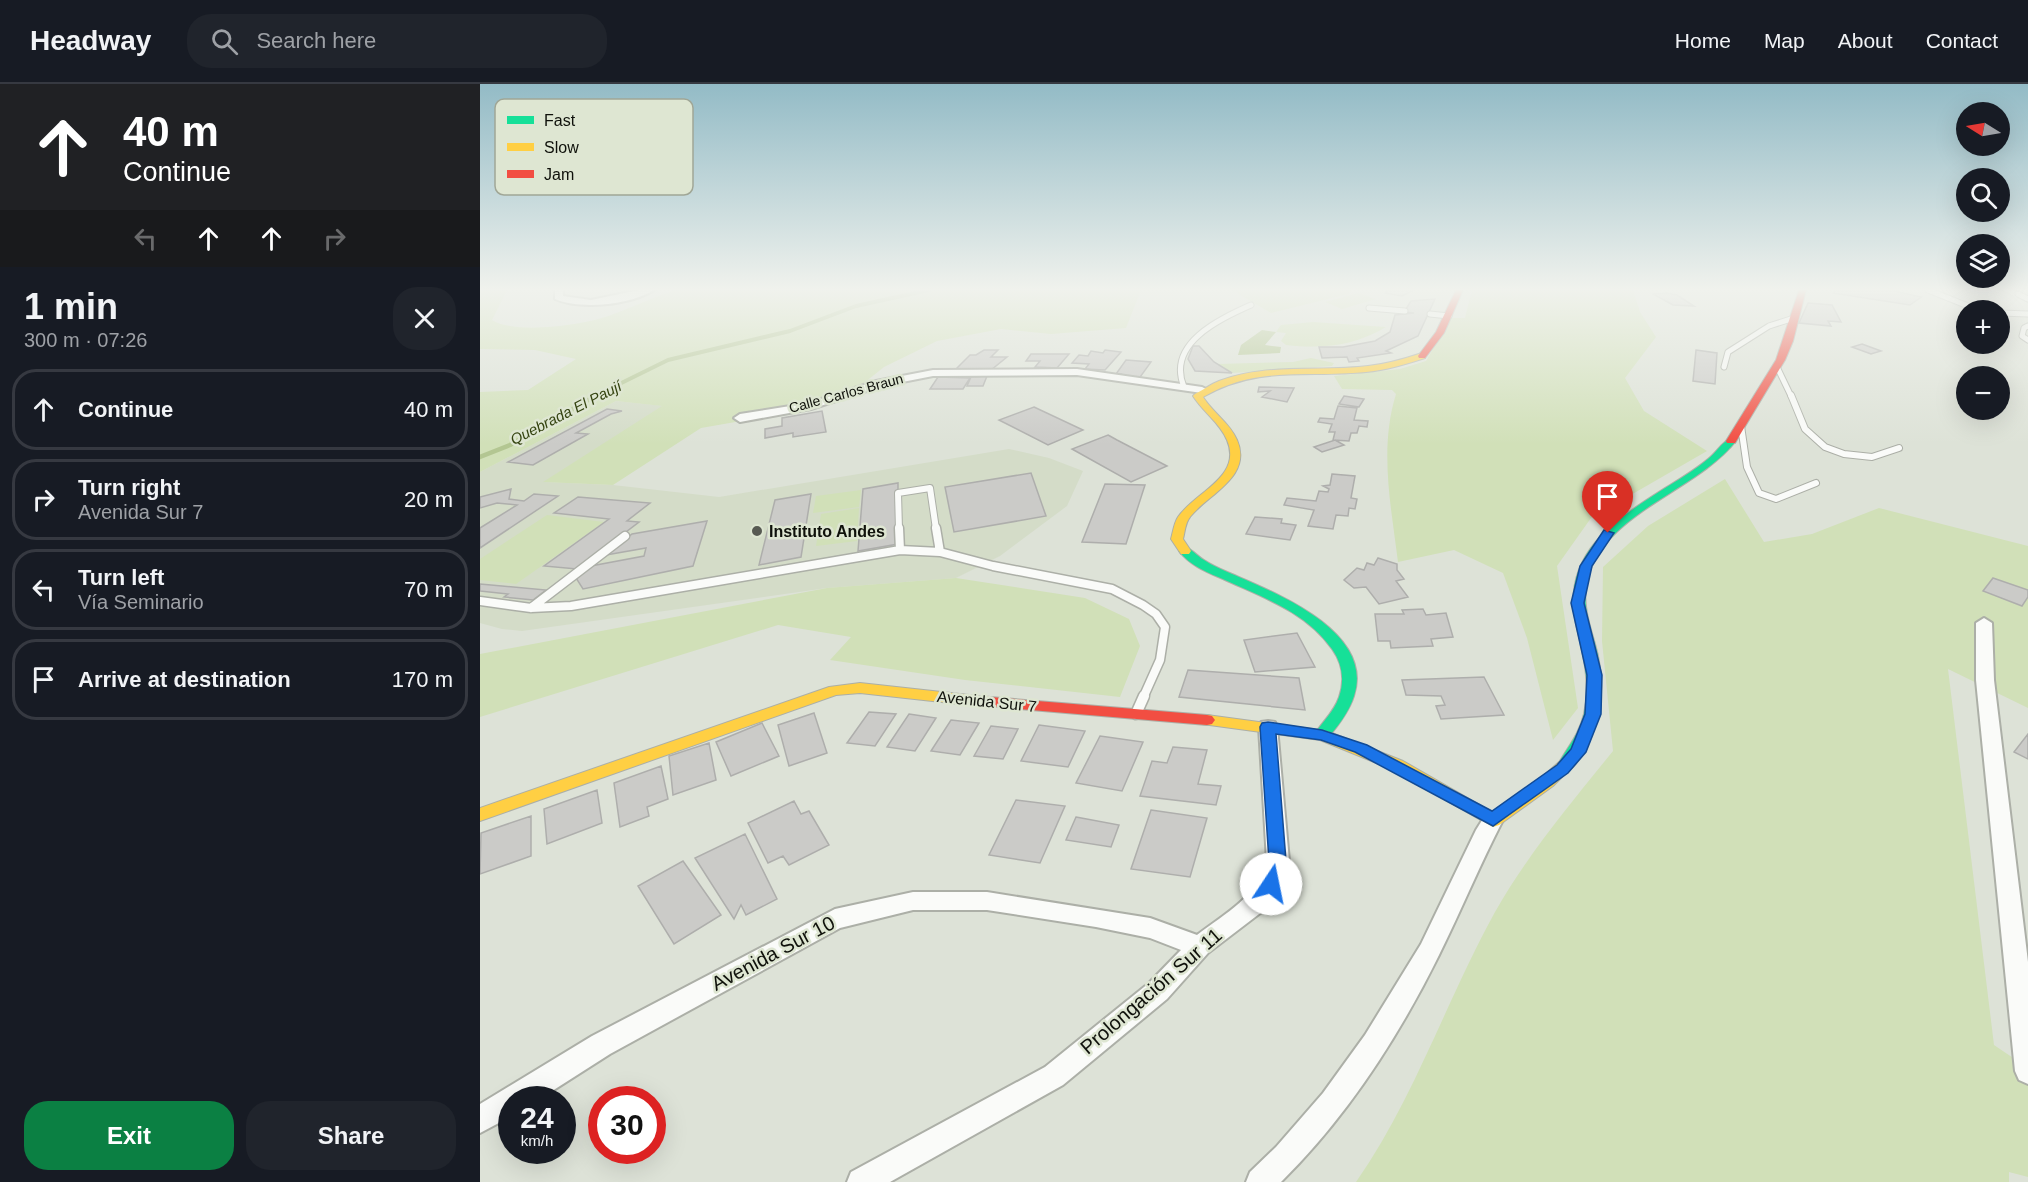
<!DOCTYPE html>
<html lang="en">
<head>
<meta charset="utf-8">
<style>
	body { margin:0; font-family:Helvetica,sans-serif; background:#20242c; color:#f1f3f6; height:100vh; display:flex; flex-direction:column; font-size:22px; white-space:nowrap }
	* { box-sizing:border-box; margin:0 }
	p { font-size:20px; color:#9ea1a6 }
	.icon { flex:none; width:33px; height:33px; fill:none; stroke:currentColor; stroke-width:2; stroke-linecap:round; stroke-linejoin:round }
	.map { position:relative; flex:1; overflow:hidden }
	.sheet { display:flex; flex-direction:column; background:#171b24; width:480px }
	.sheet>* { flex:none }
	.guide { background:#202124; color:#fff; overflow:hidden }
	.needle { width:39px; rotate:281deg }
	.tools { position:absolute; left:1476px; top:18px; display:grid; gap:12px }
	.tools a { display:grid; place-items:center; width:54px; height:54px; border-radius:50%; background:#171b24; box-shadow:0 6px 24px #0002; font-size:30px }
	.speed { position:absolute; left:18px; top:1002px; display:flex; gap:12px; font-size:30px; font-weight:700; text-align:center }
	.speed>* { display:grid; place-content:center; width:78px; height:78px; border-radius:50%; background:#171b24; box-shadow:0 6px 24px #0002; line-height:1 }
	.speed small { font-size:15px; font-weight:400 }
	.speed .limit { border:9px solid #d22; background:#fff; color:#111 }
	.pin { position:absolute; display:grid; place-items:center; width:51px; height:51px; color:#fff; margin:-62px -26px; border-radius:50% 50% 50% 0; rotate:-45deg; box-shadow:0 0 6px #0007 }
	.pin .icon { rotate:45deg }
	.me { position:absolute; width:66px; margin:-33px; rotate:11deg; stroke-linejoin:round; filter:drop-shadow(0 0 4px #0008) }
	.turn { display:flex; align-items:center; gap:21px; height:126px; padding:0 24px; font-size:27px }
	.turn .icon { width:78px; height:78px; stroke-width:2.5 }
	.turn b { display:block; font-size:42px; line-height:51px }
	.lanes { display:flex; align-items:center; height:57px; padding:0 24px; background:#0003; justify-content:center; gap:30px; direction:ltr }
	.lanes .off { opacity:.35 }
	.round { display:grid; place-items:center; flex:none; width:63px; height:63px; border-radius:24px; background:#20242c }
	.head { display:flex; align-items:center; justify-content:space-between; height:102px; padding:0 24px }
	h1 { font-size:36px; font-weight:700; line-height:45px }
	.button { display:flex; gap:12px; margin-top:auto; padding:12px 24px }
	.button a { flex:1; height:69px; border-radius:24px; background:#0b8043; color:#fff; font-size:24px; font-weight:700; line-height:69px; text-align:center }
	.button a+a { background:#20242c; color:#f1f3f6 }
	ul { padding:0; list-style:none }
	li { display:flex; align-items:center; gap:18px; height:81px; margin:0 12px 9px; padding:0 12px; border:3px solid #363941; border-radius:24px }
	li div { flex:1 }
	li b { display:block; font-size:22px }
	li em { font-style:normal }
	header { display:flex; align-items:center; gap:36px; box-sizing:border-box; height:84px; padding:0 30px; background:#171b24; border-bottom:2px solid #363941 }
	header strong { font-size:28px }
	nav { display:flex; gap:33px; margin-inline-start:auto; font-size:21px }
	.search { width:420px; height:54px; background:#20242c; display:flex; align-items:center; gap:15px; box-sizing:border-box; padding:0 21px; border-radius:24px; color:#9ea1a6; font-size:22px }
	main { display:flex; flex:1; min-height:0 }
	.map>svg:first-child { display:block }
	.built { fill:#d4dcc8 }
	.green { fill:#d1e0b8 }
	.water { fill:#b3c692 }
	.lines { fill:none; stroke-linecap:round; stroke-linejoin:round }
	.stream-far1 { stroke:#b3c692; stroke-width:4 }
	.stream { stroke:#b3c692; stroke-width:4.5 }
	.building { fill:#cbcbc8; stroke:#aeaeac; stroke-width:1.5 }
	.lane-far3-casing { stroke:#acafa7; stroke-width:7 }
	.lane-far2-casing { stroke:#acafa7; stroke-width:8 }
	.lane-far1-casing { stroke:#acafa7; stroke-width:11 }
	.lane-casing { stroke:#acafa7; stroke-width:13 }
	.street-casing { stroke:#acafa7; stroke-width:4 }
	.fast-casing { stroke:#acafa7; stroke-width:2 }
	.slow-casing { stroke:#acafa7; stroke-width:2 }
	.jam-casing { stroke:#acafa7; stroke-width:2 }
	.lane-far3 { stroke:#fafbf9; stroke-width:5 }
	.lane-far2 { stroke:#fafbf9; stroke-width:6 }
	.lane-far1 { stroke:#fafbf9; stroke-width:8 }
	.lane { stroke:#fafbf9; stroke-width:10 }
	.street { fill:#fafbf9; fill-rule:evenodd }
	.fast { fill:#16e098; fill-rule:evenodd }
	.slow { fill:#ffcf43; fill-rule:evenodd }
	.jam { fill:#f24e42; fill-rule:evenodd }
	.route { fill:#1a73e8; stroke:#114b97; stroke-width:1.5 }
	.poi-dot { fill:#575a52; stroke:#dee6d2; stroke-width:2 }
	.labels { text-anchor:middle; stroke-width:5; stroke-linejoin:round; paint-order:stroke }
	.far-street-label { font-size:14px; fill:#0f110b; stroke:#dee6d2 }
	.far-water-label { font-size:15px; font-style:italic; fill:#344310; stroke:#dee6d2 }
	.poi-label { font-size:16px; font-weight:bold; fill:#0f110b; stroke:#dee6d2; text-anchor:start }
	.street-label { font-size:16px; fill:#0f110b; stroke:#dee6d2 }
	.near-street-label { font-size:20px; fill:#0f110b; stroke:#dee6d2 }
	.key { fill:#dee6d2; stroke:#a0a696; stroke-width:1.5 }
	.key-label { font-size:16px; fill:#0f110b }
</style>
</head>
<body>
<header>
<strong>Headway</strong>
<div class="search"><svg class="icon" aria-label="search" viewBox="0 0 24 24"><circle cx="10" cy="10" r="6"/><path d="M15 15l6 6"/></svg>Search here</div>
<nav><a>Home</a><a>Map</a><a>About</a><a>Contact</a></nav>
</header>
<main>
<section class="sheet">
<div class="guide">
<div class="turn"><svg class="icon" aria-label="ahead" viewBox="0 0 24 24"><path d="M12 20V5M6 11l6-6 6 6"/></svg><div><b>40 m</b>Continue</div></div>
<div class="lanes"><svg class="icon off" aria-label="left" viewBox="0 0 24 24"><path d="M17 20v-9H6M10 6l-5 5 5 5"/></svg><svg class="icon" aria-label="ahead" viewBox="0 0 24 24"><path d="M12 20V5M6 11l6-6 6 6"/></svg><svg class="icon" aria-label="ahead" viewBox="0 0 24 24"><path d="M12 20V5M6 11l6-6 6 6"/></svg><svg class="icon off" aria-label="right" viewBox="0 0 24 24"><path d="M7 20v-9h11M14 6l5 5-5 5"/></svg></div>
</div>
<div class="head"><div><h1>1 min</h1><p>300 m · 07:26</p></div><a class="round"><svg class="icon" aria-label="close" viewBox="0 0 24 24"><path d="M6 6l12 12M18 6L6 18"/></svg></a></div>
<ul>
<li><svg class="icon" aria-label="ahead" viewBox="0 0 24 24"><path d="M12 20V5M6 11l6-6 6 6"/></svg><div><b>Continue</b></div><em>40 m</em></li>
<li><svg class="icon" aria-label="right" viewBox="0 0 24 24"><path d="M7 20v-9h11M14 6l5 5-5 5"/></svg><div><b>Turn right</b><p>Avenida Sur 7</p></div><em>20 m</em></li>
<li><svg class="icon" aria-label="left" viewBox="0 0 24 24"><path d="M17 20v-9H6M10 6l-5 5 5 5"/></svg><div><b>Turn left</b><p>Vía Seminario</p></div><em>70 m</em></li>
<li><svg class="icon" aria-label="arrive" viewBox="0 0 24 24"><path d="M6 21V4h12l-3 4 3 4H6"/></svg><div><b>Arrive at destination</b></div><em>170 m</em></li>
</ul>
<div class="button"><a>Exit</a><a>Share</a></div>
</section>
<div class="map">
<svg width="1548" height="1098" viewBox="0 0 1548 1098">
	<rect width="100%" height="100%" fill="#dde2d7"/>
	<path class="built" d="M136,317l48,5 -120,76 69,3 106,12 290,-48 40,9 34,13 -16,35 -67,50 -44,22 -129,10 -305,43 -20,-2 -22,-6v-151z"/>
	<path class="green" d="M0,206h27l-15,30c23,15 93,5 119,-5 22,-8 42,-18 65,-25h465l-15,38 -75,6 -50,-5 -64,12 -53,26 -25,20 -50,22 -108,19 -88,57 -70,-3 119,-76 -46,-5 -136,71v-80l48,-2 48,-31 -41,-9 -55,-1z
		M752,206h120l-4,4 -77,19z
		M992,206h161l7,22 16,25 -31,41 19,33 63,40 -116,67 -34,48 21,142 -25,32 -26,-102 -24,-65 -49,-23 -56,12c-7,-56 -19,-113 -2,-168l-4,-4 -50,-1 -8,-13 66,-7 26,-8 25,-43h14z
		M878,209l18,6 -34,10 -17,-7z
		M833,238l73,5c-32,19 -63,22 -100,18l-5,-4 5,-8 -10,-1 5,-7z
		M831,274l23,5 -2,3 -100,7 -15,-9 76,-2z
		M1245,395l39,63 48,-8 67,-26 149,38v162l-80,-39 46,376 34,23v109l-19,-5v10h-653c58,-83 90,-181 139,-270 33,-58 76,-109 118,-161l-11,-110 1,-74 45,-41z
		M381,406l-2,17 -46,6 3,-17z
		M379,424l-2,33 -41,5 5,-32z
		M67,431l57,7 -88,62 -36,-4v-21z
		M476,494l129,20 44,21 11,27 -20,51 -155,-17 -135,-20 21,-23 -73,-12 -298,92v-63l347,-66z"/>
	<path class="water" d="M782,246l14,2 -11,13 16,2 -1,6 -42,2 3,-10z"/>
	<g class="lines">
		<path class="stream-far1" d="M115,312l73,-36 122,-29 66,-25 73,-16"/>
		<path class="stream" d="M0,373l30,-12 87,-50"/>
	</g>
	<path class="building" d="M908,206h26l-12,6 -17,-3z
		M1357,206h53l31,7 -11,8 -77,-12z
		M1187,209l10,2 17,11 -21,-1 -20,-11z
		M955,215l-17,37 -32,15 5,2 -34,5 2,3 -10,1 -2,-5 -25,1 -3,-11h24l32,-6 15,-9 5,-17 19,-2 -10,-1 7,-11z
		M1328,219l24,2 9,17 -13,-1 3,5 -32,-3z
		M1382,260l19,7 -10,3 -19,-7z
		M713,262h6l15,16 18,11 -37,-2 -7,-12z
		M504,266h14l-7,7h16l-16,13 -35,-1 14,-14h6z
		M625,266l16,2 -16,18 -20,-1 4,-5 -17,-1 7,-8 9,1 3,-5 12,2z
		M1216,266l21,3 -2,31 -22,-3z
		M551,270h38l-12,14 -22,-1 5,-6h-14z
		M646,276l25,2 -13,18 -20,-2 3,-4h-5z
		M507,292l-4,10h-16l4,-9z
		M458,293l32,1 -7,11h-33z
		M779,303l35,1 -7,14 -25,-5 8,-6 -12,1z
		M864,312l20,3 -5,8 -20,-3z
		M858,322l19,2 -3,12 14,1 -1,6 -8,-1 -2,7h-6l-2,8 -16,-1 2,-8h-6l3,-8 -14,-2 2,-4 14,1z
		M554,323l49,23 -35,15 -49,-25z
		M127,325l15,2 -11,3 -35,19 12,1 -55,31 -25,-3z
		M342,327l4,21 -33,5v-4l-28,5v-9l17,-3v-8z
		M628,351l9,5 50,26 -36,16 -59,-33z
		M855,356l9,5 -22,7 -8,-5z
		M551,389l15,43 -92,16 -9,-45z
		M852,390l23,2 -4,22 6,1 -2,10 -6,-1 -1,8 -12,-1 -3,14 -25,-3 6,-16 -30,-5 3,-7 29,3 3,-10 9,1 1,-3 -6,-3 7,-1z
		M418,399v61l-40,7 5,-62z
		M625,400l40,1 -19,59 -44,-2z
		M31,405l-2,10 15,2 10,-7 24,2 -78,52v-20l37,-23 -20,-2 -17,5v-11z
		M331,410l-10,63 -42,8 16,-65z
		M98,413l72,6 -23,18 12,1 -62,47 -33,-3 65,-47 -55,-6z
		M775,433l27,2 -1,4 15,2 -6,15 -44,-6z
		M227,437l-14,45 -110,23 -7,-11 15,-12 53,-10 2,-8 -40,7 26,-21z
		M898,474l19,6v6l7,9 -8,2 12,16 -29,7 -13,-17 -12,1 -10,-8 13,-12 7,2 3,-7 7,2z
		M1513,494l35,12v7l-6,9 -39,-15z
		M0,500l66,6 -13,10 -29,-3 4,-3 -28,-3z
		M943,525l3,6 20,-2 7,24 -22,2 2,7 -42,2 -1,-7h-12l-3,-27h29l-2,-4z
		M817,549l18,34 -60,5 -11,-32z
		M708,586l111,8 6,32 -126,-13z
		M1004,593l20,38 -63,4 -5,-13 9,-1 -4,-9 -35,-1 -4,-15z
		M389,628l27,2 -21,32 -28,-3z
		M334,629l13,40 -38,13 -11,-41z
		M429,630l27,4 -21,33 -28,-4z
		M471,636l28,3 -19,32 -29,-4z
		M282,639l17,33 -48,20 -15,-34z
		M559,641l46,6 -17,36 -47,-6z
		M511,642l27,3 -15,30 -29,-3z
		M1548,650v25l-14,-7z
		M620,652l43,6 -21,49 -46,-8z
		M229,659l7,37 -43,15 -4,-39z
		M693,663l34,3 -9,34 23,2 -5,19 -76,-9 12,-35 15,2z
		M181,682l7,33 -21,8 2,9 -29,11 -6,-44z
		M117,706l5,33 -55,21 -3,-35z
		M536,716l49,6 -25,57 -51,-8z
		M314,717l7,13 8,-3 20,34 -40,20 -6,-9 -15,7 -20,-40z
		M671,726l56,8 -17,59 -59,-8z
		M51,732v40l-51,18 1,-41z
		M596,733l43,8 -8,22 -45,-7z
		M265,750l32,65 -31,16 -5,-10 -7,14 -39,-61z
		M203,777l38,54 -47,29 -36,-58z"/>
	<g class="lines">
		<g class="lane-far3-casing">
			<path id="lane-far3" d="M1448,206l50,20
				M1538,210l10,5
				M889,224l36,3
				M1520,229l28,1
				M950,230l19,2
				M1548,242l-4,2 -2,8 6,4
				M1244,283l4,-15 41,-26 22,-7
				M1298,285l13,27
				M704,303c-18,-44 36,-68 67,-82"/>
		</g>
		<g class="lane-far2-casing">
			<path id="lane-far2" d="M1311,311l14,34 20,18 19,7 28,3 27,-9
				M1261,342l6,41 12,26 17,6 40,-16
				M419,445l-1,-36 32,-5 6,41"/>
		</g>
		<g class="lane-far1-casing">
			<path id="lane-far1" d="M419,444l1,22
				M456,444l4,24
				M0,517l51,7 40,-2 329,-56 40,2 53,14 119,23 31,16 13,9 9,13 -5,33 -17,38
				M51,524l94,-72"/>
		</g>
		<g class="lane-casing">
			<path id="lane" d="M656,630l8,-18"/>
		</g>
		<g class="street-casing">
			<path id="street" d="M75,206h8v6l28,4 48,-10h15c-24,15 -73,20 -99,9z
				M597,285l125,18 6,3 -6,3 -125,-18 -144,1 -51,10 -71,23 -71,13 -6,-4 6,-4 69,-11 67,-22 57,-11z
				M1504,534l8,5 2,57 34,282v122l-9,-4 -4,-9 -39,-391v-57z
				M788,637l7,1 2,5 12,134 -10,29 -16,21 -55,42 -41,46 -104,86 -173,97h-43l4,-10 194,-105 104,-84 32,-33 -31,-12 -54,-11 -109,-17h-74l-73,18 -230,126 -72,46h-26v16l-32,17v-29l112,-68 243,-127 78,-17h74l163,26 47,17c30,-23 59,-37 70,-74l-8,-134 2,-5z
				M1013,728l7,2 3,6c-23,44 -42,91 -64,135 -41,83 -93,163 -158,227h-35l4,-10 26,-25 47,-54 42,-58 56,-91 55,-114 10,-16z"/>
		</g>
		<g class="fast-casing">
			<path id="fast" d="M1251,354l5,3c-41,52 -138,73 -150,145 -3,20 4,40 9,58 11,38 7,76 -13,110 -5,9 -11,20 -23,16l-2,-4c10,-18 22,-31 27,-52 7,-31 -1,-60 -8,-90 -16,-72 42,-106 94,-139 13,-8 26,-16 38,-26 8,-6 14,-17 23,-21z
				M705,463c7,2 12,9 19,13 9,6 19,10 28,14 44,19 143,58 122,122 -5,16 -16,30 -27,43h-10l-3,-4c8,-13 20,-23 25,-38 6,-17 3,-34 -7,-48 -26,-37 -68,-51 -107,-69 -16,-7 -35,-14 -46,-29z"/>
		</g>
		<g class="slow-casing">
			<path id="slow" d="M942,269l3,1v4c-19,6 -38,12 -59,14 -59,6 -108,-7 -163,25 10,16 27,26 34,43 16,37 -29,54 -47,77 -5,6 -5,15 -7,22l8,12 -2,3h-8l-10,-15c2,-7 3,-16 7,-22 17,-25 65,-40 49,-77 -7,-17 -24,-28 -34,-44l2,-2c8,-4 16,-10 24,-13 48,-18 99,-9 149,-15 19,-2 36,-7 54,-13z
				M380,599l118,13 5,1 2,4 -2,4 -5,1 -118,-13 -24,2 -356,126v-13l349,-121z
				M727,631l120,16 76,30 89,51 49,-34 18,-16 6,-2 6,2 2,4 -20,20 -54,39 -6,2 -102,-58 -71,-29 -118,-16 -3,-4 3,-4z"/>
		</g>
		<g class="jam-casing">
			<path id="jam" d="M976,206h7l-19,43 -19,25h-6l-1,-2 18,-24z
				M1319,206h7l-13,51 -8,19 -50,83h-8l-1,-2 50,-81z
				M498,612l229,19 5,1 3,4 -3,4 -5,1 -234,-20 -2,-4 2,-4z"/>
		</g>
		<use href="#lane-far3" class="lane-far3"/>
		<use href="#lane-far2" class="lane-far2"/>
		<use href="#lane-far1" class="lane-far1"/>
		<use href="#lane" class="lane"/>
		<use href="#street" class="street"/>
		<use href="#fast" class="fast"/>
		<use href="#slow" class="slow"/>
		<use href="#jam" class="jam"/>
	</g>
	<linearGradient id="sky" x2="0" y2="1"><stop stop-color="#93bbc6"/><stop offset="0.57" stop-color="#f0f2ed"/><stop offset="1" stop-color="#f0f2ed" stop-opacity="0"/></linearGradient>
	<rect width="1548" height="360" fill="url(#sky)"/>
	<path class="route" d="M1124,446l10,3 -22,33 -8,37 18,72 -1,39 -15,38 -18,21 -75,53 -138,-74 -34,-12 -45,-6 10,127 -8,28 -7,3 -6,-3 -3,-5 7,-23 -9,-134 2,-4 6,-1 54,8 45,15 125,66 65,-46 14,-16 14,-35 2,-39 -16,-72 9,-37z"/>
	<circle class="poi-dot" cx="277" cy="447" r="6"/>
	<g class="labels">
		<g class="far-street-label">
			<text transform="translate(366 309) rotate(-15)" y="5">Calle Carlos Braun</text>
		</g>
		<g class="far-water-label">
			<text transform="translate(86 329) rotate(-27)" y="5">Quebrada El Paují</text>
		</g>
		<g class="poi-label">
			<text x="289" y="453">Instituto Andes</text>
		</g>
		<g class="street-label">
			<text transform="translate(507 617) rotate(6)" y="6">Avenida Sur 7</text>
		</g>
		<g class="near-street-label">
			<text transform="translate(293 869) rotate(-28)" y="7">Avenida Sur 10</text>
			<text transform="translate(671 907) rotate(-41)" y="7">Prolongación Sur 11</text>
		</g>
	</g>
	<rect x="15" y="15" width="198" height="96" rx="9" class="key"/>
	<rect x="27" y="32" width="27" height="8" fill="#16e098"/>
	<rect x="27" y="59" width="27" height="8" fill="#ffcf43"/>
	<rect x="27" y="86" width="27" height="8" fill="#f24e42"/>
	<g class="key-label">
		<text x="64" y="42">Fast</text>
		<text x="64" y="69">Slow</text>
		<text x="64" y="96">Jam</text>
	</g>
</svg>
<div class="tools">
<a><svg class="needle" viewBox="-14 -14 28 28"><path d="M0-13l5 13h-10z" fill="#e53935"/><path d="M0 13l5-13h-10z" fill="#9ea1a6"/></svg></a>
<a><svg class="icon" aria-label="search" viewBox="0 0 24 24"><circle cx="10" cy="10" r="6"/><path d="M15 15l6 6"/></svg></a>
<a><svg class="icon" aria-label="layers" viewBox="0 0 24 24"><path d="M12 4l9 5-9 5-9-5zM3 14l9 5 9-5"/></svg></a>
<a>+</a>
<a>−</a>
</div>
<div class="speed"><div>24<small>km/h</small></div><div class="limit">30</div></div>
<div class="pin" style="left:1128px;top:449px;background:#d93025"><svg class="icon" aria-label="arrive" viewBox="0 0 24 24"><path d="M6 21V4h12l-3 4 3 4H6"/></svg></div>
<svg class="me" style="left:791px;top:800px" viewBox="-20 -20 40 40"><circle r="19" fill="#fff"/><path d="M0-13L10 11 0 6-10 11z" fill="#1a73e8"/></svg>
</div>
</main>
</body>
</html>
